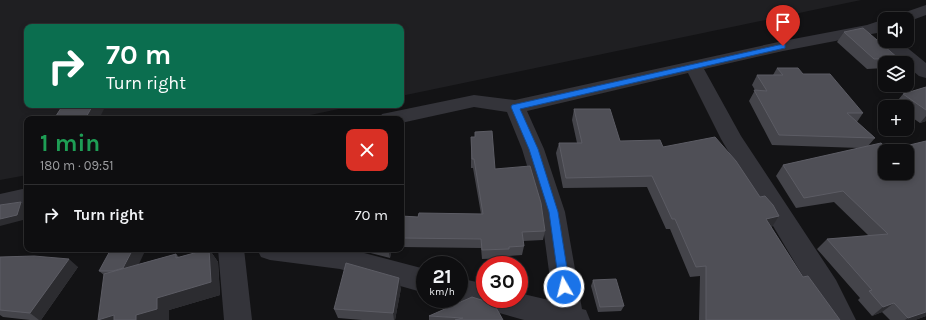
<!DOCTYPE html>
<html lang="en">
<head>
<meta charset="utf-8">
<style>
	body { margin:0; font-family:Karla,sans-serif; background:#171719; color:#f1f3f6; height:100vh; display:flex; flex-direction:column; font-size:15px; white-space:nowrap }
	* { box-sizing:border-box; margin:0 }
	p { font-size:13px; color:#9b9c9f }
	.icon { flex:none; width:22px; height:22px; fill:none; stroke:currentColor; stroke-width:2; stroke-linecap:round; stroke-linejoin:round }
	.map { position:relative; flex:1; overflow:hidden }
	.drawer { position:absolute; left:24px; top:116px; width:380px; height:136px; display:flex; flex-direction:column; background:#0e0e10; border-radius:8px; box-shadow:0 2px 6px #0003,0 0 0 1px #2e2e30 }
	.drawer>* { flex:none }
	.guide { position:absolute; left:24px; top:24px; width:380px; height:84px; border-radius:8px; box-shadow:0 2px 6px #0003,0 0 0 1px #2e2e30; background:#0b6e4f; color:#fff; overflow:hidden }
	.fabs { position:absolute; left:878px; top:12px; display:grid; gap:8px }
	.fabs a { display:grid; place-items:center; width:36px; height:36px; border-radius:8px; background:#0e0e10; box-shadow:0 2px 6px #0003,0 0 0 1px #2e2e30; font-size:20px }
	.speed { position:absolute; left:416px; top:256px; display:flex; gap:8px; font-size:20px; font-weight:700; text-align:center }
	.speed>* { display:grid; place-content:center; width:52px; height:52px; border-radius:50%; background:#0e0e10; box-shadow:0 2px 6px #0003,0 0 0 1px #2e2e30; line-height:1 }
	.speed small { font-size:10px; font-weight:400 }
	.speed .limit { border:6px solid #d22; background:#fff; color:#111 }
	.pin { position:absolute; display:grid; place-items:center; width:34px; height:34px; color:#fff; margin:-41px -17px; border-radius:50% 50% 50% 0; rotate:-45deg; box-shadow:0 0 4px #0007 }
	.pin .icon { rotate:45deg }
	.me { position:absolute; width:44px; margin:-22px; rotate:352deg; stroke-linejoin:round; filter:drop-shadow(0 0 3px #0008) }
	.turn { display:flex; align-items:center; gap:14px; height:84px; padding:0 16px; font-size:18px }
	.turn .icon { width:52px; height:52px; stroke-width:2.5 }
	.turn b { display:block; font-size:28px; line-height:34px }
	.round { display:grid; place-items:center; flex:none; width:42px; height:42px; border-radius:8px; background:#171719 }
	.headline { display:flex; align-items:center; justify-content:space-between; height:68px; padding:0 16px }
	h1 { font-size:24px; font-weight:700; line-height:30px; color:#1e9e55 }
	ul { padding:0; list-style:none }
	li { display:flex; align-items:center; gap:12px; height:60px; padding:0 16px; border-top:1px solid #2e2e30 }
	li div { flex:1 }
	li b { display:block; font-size:15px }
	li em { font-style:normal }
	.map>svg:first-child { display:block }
	.built { fill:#1f1f22 }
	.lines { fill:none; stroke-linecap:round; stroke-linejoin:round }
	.street { fill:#34343a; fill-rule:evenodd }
	.wall { fill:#44444a }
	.shaded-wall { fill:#2c2c30 }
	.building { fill:#4f4f56; stroke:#5c5c64; fill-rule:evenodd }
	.route { fill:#1a73e8; stroke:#114b97 }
</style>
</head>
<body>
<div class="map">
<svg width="926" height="320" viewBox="0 0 926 320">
	<rect width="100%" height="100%" fill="#131315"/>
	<path class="built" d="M0,0h861l-460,96v-69h-374v78h331l-67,14h-264v56l-27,5z"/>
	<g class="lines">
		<path class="street" d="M926,5v10l-19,7v-3h-15l2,-3z
			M885,19v11l-8,3 -94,18 -79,18 37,67 95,144 20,40h-29l-11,-22 -95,-159 -33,-66 -161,38 17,38 21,63 17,97 4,1 4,10h-66l-74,-21h9v-21l26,6v15h34v-6l34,8 -12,-89 -19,-63 -15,-37 -33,-5 -73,16v-4h-22l3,-5 92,-19 41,5 268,-59 84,-16z
			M882,37h3v4h14l27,22v15l-7,-2 -12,-10v-3h-3l-22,-18 -3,-4z
			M27,188v18l-27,6v-18z
			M218,249h26l8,71h-28z
			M257,249h92l76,20v24l-85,-24 -70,-9 -9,-3z"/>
	</g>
	<path class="wall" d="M844,32l54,26 -4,5h-9v5l-18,1 -30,-27z
		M777,68l26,6 60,39 -6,9 18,16 -7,8 58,170 -11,4h-25l-8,-8 -10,4 -14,-16 2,-2 -43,-49 10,-10 42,-3 -35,-34 -38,6 -20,-32 7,-11 77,-17 -88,-3 -23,-44 6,-11 -3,-5 5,-10h16z
		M926,87v34l-6,2 -13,-9v-7h-10l-3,-2 9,-11z
		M574,109l46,32 43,6 97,50 19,19 -8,11 32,50 37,43h-141l1,-44 -10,1 -20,-48h-4l-19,-42 -84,1 -7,-35 3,-10h18l-5,-23z
		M475,132l20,37 50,62 -2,9 -20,1 1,5 -2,9 -14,1v2l-26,1 -1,-11 -80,-1v-31l17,1 63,-3 -8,-46h-2v-31h4z
		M209,249l9,13 2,33 -51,15 -65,-35 -5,-4 40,-7 37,-10 3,3z
		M355,249h37l-2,9z
		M0,257l78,10 -37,53h-11l-27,-3 -3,-2z
		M593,280l31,26 -3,5 -23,1 -7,-26z
		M401,288l-6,32h-33l-24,-2 -4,-9z
		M429,316l74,4h-74z"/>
	<path class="shaded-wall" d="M93,105h13l-7,14h-14z
		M926,116v5l-6,2z
		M21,202l5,6 -3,12 -23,6v-7z
		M779,216l-7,11 -13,2 7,-10z
		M133,249h13l-15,32 -9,-10z
		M209,249l9,13 2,33 -51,15v10h-33v-5l21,-17z
		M388,249h4l-2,9z
		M69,259l9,8 -37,53h-2l-9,-7z
		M399,278l2,10 -6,32h-1l-1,-7z
		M894,303l-12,9 -10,4 11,-9z
		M926,312v4l-11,4h-10l3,-2z
		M114,315l6,5h-22z"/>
	<path class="building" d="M863,28l35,30 -24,1 -30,-27z
		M777,68h21l5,6h27l33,39h-16l28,25 -96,-3 -25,-45 13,1 -10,-16h26z
		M926,87v23l-23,-16z
		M63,105h30l-8,14h-31z
		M574,109h36l10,32 40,-1 3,7 52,-10 21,24 24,36 5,-1 8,9 6,11 -13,3 37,58 5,-1 32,44h-134v-54l-10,1 -21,-48h-3l-20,-43 -86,2 -7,-35h23z
		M492,131l3,38 35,-3 11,37 4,28 -23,1 2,14 -15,1v2l-27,1 -1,-11 -80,-1v-22l17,1 1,-4 64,1 -9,-55h-2l-1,-22h4v-5z
		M926,141v171l-18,6 -14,-15 -11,4 -14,-16 3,-1 -45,-51 61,-5 -45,-43 -39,7 -21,-33 98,-22 8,7zM885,151h22v22h-22z
		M21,202l-4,13 -17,4v-14z
		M111,249h22l-10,19 -10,3h-14z
		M209,249l2,33 -54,16v11l-21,6v5h-22v-5l-16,5 6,-46 72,-20v4z
		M34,256l35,3 -39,54 -30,-3v-53z
		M346,263l53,15 -6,35 -59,-4z
		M616,279l8,27 -24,1 -7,-27z
		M472,297l22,7 9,16h-48l8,-2 -34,-2z"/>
	<path class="route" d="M783,44h2v4l-265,61 18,40 20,63 12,75 -2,4 -4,1 -4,-1 -11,-79 -20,-63 -18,-42 1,-2z"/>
</svg>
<div class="fabs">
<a><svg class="icon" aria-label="sound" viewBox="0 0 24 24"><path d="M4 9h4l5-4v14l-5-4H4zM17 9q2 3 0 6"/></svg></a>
<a><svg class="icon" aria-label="layers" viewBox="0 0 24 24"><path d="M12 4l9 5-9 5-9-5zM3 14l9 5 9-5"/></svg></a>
<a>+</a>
<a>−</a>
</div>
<div class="speed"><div>21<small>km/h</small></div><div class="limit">30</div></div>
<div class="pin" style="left:783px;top:46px;background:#d93025"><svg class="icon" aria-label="arrive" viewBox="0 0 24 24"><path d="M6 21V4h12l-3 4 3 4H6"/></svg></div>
<svg class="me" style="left:564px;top:287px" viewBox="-20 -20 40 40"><circle r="17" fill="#1a73e8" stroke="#fff" stroke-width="3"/><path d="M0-11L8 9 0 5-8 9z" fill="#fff"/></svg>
<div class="guide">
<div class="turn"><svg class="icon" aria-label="right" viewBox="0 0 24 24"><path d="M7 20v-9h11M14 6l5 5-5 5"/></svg><div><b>70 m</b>Turn right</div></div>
</div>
<section class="drawer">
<div class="headline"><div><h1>1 min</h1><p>180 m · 09:51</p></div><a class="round" style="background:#d93025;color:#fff"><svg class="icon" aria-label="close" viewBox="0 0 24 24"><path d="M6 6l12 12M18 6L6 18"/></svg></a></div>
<ul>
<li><svg class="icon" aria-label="right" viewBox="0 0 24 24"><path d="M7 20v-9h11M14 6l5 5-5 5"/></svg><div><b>Turn right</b></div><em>70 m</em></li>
</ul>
</section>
</div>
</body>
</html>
